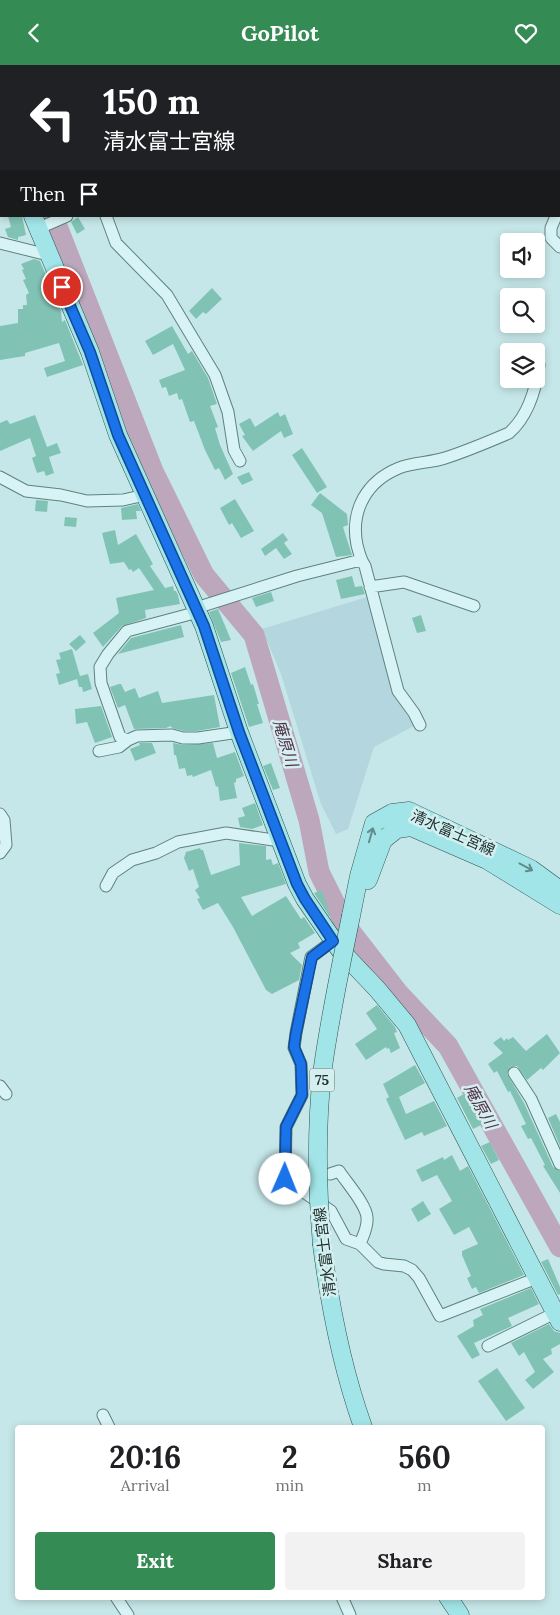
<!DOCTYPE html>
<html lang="en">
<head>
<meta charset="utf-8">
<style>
	body { margin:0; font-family:Lora,"Noto Sans JP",serif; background:#f2f2f2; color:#202124; height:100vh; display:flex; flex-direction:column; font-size:19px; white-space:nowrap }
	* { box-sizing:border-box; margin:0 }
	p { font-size:16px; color:#757577 }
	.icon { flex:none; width:28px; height:28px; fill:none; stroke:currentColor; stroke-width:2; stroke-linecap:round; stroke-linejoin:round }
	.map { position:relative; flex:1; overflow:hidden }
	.side { position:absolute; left:15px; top:1360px; width:530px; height:175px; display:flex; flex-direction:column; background:#fff; border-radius:5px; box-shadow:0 2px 8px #0003 }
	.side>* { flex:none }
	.banner { position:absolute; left:0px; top:0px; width:560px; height:152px; box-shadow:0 2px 8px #0003; background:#202124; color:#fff; overflow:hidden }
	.fabs { position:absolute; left:500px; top:168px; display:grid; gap:10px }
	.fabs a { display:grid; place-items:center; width:45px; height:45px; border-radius:5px; background:#fff; box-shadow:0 2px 8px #0003; font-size:25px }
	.pin { position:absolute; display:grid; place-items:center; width:42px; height:42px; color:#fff; margin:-21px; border:2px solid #fff; border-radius:50%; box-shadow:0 1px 5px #0007 }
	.me { position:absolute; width:55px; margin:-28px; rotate:1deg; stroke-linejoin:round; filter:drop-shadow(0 0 4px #0008) }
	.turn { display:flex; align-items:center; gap:18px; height:105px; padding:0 20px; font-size:22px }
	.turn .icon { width:65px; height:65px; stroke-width:2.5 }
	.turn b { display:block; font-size:35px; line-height:42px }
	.then { display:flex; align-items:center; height:48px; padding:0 20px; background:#0003; gap:10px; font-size:19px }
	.eta { display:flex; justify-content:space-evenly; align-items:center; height:85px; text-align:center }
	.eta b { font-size:30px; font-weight:700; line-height:35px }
	.action { display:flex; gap:10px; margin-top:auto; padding:10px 20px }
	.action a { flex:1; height:58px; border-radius:5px; background:#348b53; color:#fff; font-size:20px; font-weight:700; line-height:58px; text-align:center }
	.action a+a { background:#f2f2f2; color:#202124 }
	header { display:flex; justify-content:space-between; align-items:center; height:65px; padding:0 20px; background:#348b53; color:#fff; font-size:22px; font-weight:700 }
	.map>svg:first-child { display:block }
	.farmland { fill:#b4d6de }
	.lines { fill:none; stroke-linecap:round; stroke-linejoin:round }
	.river { stroke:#bda7bc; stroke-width:21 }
	.building { fill:#80c3b4 }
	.street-casing { stroke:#5e827e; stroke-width:13 }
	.primary-casing { stroke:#31514b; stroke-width:19 }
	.street { stroke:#d8f3f5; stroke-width:11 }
	.primary { stroke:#a2e5e8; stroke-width:18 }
	.primary-bridge-casing { stroke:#31514b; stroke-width:19; stroke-linecap:butt }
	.primary-bridge { stroke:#a2e5e8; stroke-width:18 }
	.oneway { stroke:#618c8c }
	.route-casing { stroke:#114b97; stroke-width:12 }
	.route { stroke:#1a73e8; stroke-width:9 }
	.labels { text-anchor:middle; stroke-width:5; stroke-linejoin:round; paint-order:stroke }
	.shield { fill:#d5eff1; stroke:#566c6b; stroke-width:1 }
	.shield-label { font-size:14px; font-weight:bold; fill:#203431 }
	.street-label { font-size:15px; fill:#203431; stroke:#d5eff1 }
	.water-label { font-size:16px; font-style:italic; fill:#523148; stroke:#d5eff1 }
</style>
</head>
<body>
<header><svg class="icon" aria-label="back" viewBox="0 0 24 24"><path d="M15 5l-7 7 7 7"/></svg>GoPilot<svg class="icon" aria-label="heart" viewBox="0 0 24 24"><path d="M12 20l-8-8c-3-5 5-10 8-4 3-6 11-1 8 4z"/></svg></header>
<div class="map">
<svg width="560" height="1550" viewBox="0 0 560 1550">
	<rect width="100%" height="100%" fill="#c6e7e9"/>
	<path class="farmland" d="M367,532l31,103 16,26 -40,21 -26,82 -12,5 -15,-30 -40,-130 -19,-45z"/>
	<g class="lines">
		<path class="river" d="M5,0v1
			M53,151l100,255 51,104 50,60 55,185 10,52 27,54 52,67 50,53 112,201"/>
	</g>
	<path class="building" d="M8,151h14l4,19 -8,2v3l-10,-3 -3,-8 6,-2z
		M78,152l7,12 -8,5 -6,-12z
		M34,194l6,2 21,50 1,11 3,-2 18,45 -36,12 -3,-9 21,-7 -6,-18 -34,10v3l-25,4v-34l18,-3v-14h5v-4h4l-1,-10 3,-2 -6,-13 3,-1 -4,-9 2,-1 -3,-5z
		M212,223l10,11 -16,15 -3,-2 -7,7 -7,-8z
		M172,261l16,28 4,-3 16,27 9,26 -7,2 8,21 -3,1 5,17 13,29 -8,6 -6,-12 -4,2 -10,-20 -11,-29 -4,1 -8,-23 -3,1 -2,-7 -8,3 -3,-9 -4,1 -3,-8 26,-10 -12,-26 -20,11 -8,-14z
		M278,347l2,5 5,-3 8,20 -9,4 -3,-7 -28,20 -11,-15 3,-1 -6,-11 11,-6 5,9z
		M35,350l12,32 10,-4 4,10 -12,4 5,16 -8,3 -2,-5 -7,2 -5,-15 4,-2 -6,-18 -30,13v-28l7,-3 3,4z
		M302,383l25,39 -10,6 -25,-38z
		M249,407l4,8 -11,5 -5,-8z
		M320,428l27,21 1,11 -5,2 9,28 -16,2 -14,-44 -11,-8z
		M235,434l19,32 -13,7 -9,-15 -3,2 -9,-17z
		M36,435l12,1 -1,11 -12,-1z
		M138,439l3,7h-5l1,8 -15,1 -1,-12z
		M65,452l12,1 -1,9 -12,-1z
		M115,465l3,15 18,-11 17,30 -3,2 15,22 8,-2 1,5h2l2,4 2,9 -35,6 1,8 -24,8 -19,21 -10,-14 26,-20 -3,-15 38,-8 -15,-22 -6,4 -2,-3 -2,1 -5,-8 -14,2 -8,-31z
		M283,468l5,7 -4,3 8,11 -8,5 -8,-11 -11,8 -4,-7z
		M352,511l3,11 7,-1 3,8 -24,5 -5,-19z
		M271,527l3,9 -18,6 -4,-9z
		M218,544l13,31 -10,2 -12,-30z
		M421,550l5,16 -9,2 -5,-15z
		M181,560l3,12 -66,17 13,-16z
		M80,570l6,7 -10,9 -7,-7z
		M72,584l8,27 8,-2 4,15 -9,3 -1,-5h-3l-2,-8 -18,6 -3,-11 4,-1 -4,-13 5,-1 -2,-6z
		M245,602l6,18 2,-1 6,20h-2l6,19 -14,4 -18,-54z
		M119,619h2l4,8 10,-4 4,10 19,-7 4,12 52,-8 6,32 -23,4h-13l-12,-3 -1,-2 -5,2 -32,1 -9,-24 -7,3 -8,-21z
		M101,641l11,31 -17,6 -8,-21 -11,2 -1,-15z
		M139,678h13l4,10 -21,8 -5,-12 10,-4z
		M173,678l10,2 30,-2 4,15 18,-6 9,24 -8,3v3l-2,1 3,15 -17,3 -2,-15 -2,1 -5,-17 -18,7 -1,-2 -5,1 -2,-8 -6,1 -3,-14h-2z
		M271,698l9,25 -7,2 -10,-24z
		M255,738l8,22 -11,4 -12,-2 -2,-9 7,-2 -3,-8z
		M239,778l27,3v14l5,-1 2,6 5,-2 8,21 -45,13 11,19 34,-20 15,23 3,-2 11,16 -17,10 2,5 -10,5 12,12 -3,15 -27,14 -6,-4 -33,-63 -15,-24 -15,7 -6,-11 3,-1 -5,-8 4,-3 -6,-18 -4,2 -5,-13 2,-6 14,-4 1,2h2l8,25 29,-10z
		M322,825l6,18h-1l4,7 -2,1 -15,-23z
		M377,940l18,22 2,5 -3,1 6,15 -9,5 -2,-5 -2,1 -1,-2 -20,13 -11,-16 22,-15 -11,-16z
		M547,969l13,19 -17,17 -2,-2 -14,12 -10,-14 -7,1 -3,7 17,29 29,64 7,4v22l-17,-27 2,-1 -14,-27 -3,1 -7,-13 5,-2 -16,-33 -2,1 -11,-21 -3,2 -6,-9 15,-11 -10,-10 8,-6 3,4 3,-3 1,2 5,-3 13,14z
		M415,1000l10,18 -26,14 7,17 28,-13 13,25 -23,10 -2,-4 -17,8 -19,-41 3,-2 -6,-13z
		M467,1027l16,32 -10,5 -16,-31z
		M556,1049l4,8v24l-12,-28z
		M490,1077l9,18 -8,4 -10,-18z
		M452,1090l8,16 8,-5 56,109 -45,18 -3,-6 -4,2 -5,-11 4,-2 -9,-21v-4l16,-7 -9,-17 -15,8 -15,-26 13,-8 -15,-26 -15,7 -6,-12 27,-13 1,3z
		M423,1136l8,13 -13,8 -7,-13z
		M548,1194l12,28v7l-2,1 -17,-33z
		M531,1223l8,16 -31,14 4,8 -38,17 6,12 -8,4 -15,-23 17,-10 -1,-6 10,-5 -3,-6z
		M549,1259l5,7 6,2v11l-9,5 1,5 -9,5 11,13 -21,17 -8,-9 10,-8 -11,-20 -5,4 -8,-13z
		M497,1303l28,40 -19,13 -28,-40z"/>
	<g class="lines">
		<g class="street-casing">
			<path id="street" d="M245,1l1,-1
				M559,143l1,-4
				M106,151l10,27 51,52 48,80 13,37 6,38 6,11
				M556,151l-5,12v10l9,9
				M37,164l30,-13
				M0,178l48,12
				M0,412l26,14 35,4 26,6 36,-1 22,-5
				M370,522l34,-5 70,24
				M196,543l101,-32 64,-16
				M420,660l-6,-12 -16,-22 -33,-125c-5,-7 -6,-14 -8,-21 -7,-35 10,-64 42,-77 15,-6 31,-5 46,-10 22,-7 43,-16 64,-25 19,-17 27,-44 30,-68
				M128,675l-8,-3 -19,-54 -1,-16 8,-13 19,-23 71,-19
				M99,686l20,-4 9,-7 9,-4 35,-1 11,3h15l41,-6
				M0,749l4,6 2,25 -6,8
				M106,821l7,-13 19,-13 24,-7 22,-11 48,-9 54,8
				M333,876l-22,16 -15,76 -2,15 7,16 1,31 -16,32 -1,52 46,32 15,28 14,5 18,18 6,2 20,2 8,4 7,8 21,38 97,-38
				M514,1008l17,26 29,65
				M0,1021l6,8
				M330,1109l9,-3c7,11 28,34 28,47 1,9 -4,18 -7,26
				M488,1281l67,-33
				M103,1350l6,12
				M116,1532l12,18
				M342,1532l8,18"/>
		</g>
		<g class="primary-casing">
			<path id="primary" d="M0,42l1,5
				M33,151l57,136 28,83 86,191 35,106 58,152 8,15 35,51 37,39 30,36 153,297
				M368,815l15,-40 14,-11 14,-2 76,33 73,45
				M351,851l8,-40 15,-53 18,-10 17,-2 122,58 29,21
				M322,1180c8,62 20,123 41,182
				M448,1532l12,18"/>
		</g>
		<use href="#street" class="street"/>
		<use href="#primary" class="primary"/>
		<g class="primary-bridge-casing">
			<path id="primary-bridge" d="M322,1180c-5,-57 -6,-114 0,-171 7,-53 18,-105 29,-158"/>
		</g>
		<use href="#primary-bridge" class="primary-bridge"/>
	</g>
	<defs><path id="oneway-shaft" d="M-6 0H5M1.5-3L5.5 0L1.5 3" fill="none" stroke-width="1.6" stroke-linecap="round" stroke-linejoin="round" transform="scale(1.25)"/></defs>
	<g class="oneway">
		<use href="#oneway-shaft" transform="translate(371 770) rotate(-74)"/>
		<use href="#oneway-shaft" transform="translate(526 802) rotate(28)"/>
	</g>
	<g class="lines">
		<g class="route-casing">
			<path id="route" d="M62,222l28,65 28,83 86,191 35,106 58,152 8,15 28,42 -21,16 -16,76 -2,14 7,17 1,31 -16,32 -1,52"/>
		</g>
		<use href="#route" class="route"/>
	</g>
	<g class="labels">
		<rect class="shield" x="309.5" y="1003.5" width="25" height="23" rx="4"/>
		<g class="shield-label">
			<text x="322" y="1020">75</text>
		</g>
		<g class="street-label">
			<text transform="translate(453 768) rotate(24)" y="5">清水富士宮線</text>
			<text transform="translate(325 1187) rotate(-97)" y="5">清水富士宮線</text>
		</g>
		<g class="water-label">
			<text transform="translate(286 678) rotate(73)" y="6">庵原川</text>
			<text transform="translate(481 1041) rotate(61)" y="6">庵原川</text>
		</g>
	</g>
</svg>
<div class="fabs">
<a><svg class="icon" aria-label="sound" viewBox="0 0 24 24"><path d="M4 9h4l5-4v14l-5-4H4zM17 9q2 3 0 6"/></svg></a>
<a><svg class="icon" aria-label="search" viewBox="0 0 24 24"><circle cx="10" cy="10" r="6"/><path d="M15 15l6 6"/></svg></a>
<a><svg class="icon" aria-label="layers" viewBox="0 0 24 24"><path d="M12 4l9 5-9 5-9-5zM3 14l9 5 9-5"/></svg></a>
</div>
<div class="pin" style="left:62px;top:222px;background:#d93025"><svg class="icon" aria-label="arrive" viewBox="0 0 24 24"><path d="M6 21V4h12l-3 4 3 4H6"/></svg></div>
<svg class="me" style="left:285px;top:1114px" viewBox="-20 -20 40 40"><circle r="19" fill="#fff"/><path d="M0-13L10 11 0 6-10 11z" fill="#1a73e8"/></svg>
<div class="banner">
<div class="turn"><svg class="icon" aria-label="left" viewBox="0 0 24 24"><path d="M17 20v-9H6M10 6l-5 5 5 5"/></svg><div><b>150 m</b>清水富士宮線</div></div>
<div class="then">Then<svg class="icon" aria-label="arrive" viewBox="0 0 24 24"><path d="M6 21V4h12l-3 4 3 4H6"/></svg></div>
</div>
<section class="side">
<div class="eta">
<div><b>20:16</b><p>Arrival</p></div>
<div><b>2</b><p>min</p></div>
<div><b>560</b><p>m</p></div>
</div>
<div class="action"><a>Exit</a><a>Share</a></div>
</section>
</div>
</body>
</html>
